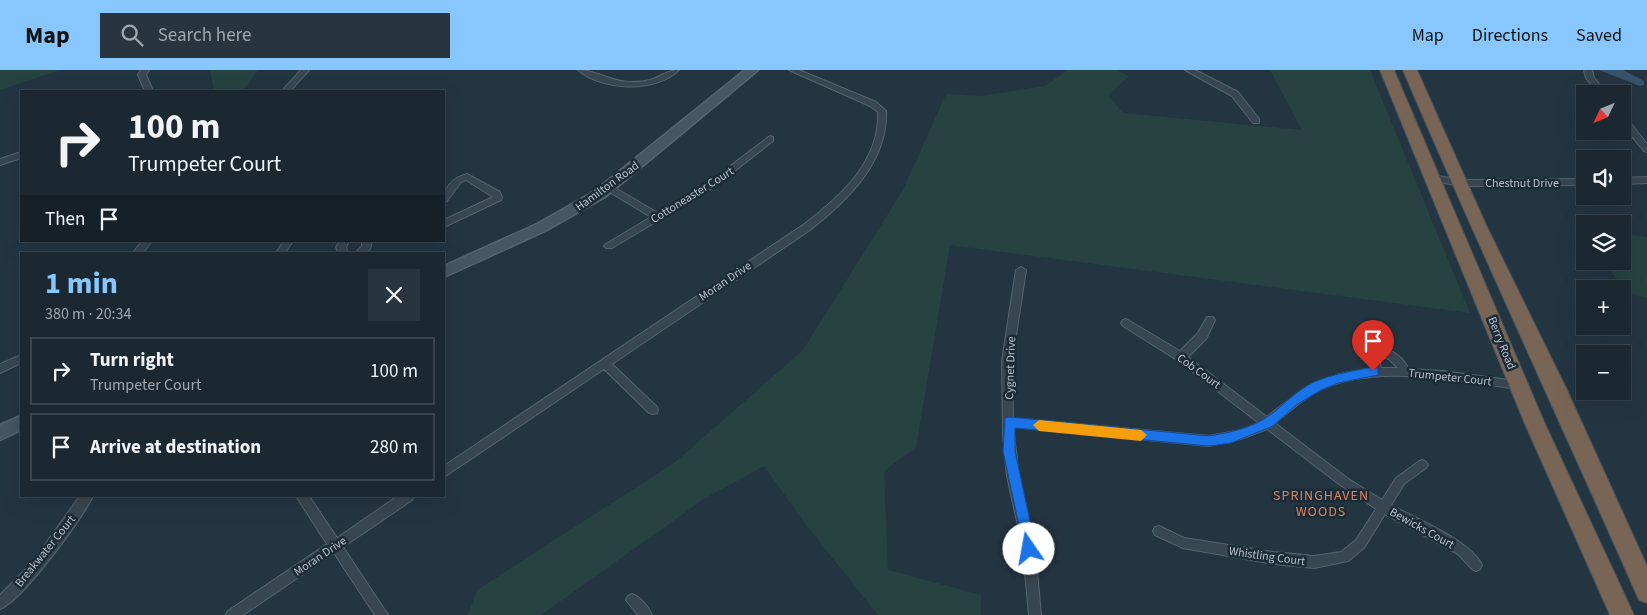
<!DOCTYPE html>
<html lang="en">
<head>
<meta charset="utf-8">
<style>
	body { margin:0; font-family:"Source Sans 3",sans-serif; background:#28343e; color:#f1f3f6; height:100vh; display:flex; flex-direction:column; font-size:19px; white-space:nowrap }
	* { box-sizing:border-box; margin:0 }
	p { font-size:16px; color:#a0a6ac }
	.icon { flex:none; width:28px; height:28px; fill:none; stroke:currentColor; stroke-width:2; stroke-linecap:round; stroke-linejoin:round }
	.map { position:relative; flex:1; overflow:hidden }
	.sheet { position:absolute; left:20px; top:182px; width:425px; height:245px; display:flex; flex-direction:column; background:#1b2832; border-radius:0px; box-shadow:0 5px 20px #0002,0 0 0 1px #39444d }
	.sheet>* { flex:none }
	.top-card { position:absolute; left:20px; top:20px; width:425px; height:152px; border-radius:0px; box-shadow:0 5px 20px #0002,0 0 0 1px #39444d; background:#1b2832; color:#f1f3f6; overflow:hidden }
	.needle { width:32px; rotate:227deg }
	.buttons { position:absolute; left:1576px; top:15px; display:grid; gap:10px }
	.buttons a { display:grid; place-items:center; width:55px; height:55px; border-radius:0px; background:#1b2832; box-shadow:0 5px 20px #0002,0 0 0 1px #39444d; font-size:25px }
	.pin { position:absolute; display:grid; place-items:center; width:42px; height:42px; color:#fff; margin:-51px -21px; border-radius:50% 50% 50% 0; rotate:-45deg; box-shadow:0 0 5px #0007 }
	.pin .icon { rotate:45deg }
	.me { position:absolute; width:55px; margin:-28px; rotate:348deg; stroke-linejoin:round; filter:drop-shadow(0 0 4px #0008) }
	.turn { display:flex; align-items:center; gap:18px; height:105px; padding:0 25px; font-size:22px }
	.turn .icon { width:65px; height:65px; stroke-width:2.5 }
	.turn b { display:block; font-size:35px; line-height:42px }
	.then { display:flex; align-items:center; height:48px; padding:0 25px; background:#0003; gap:10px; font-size:19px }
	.round { display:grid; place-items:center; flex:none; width:52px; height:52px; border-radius:0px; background:#28343e }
	.head { display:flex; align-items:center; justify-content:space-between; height:85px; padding:0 25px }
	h1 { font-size:30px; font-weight:700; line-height:38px; color:#87c7fe }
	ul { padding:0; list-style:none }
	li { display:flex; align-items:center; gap:15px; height:68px; margin:0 10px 8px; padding:0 15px; border:2px solid #39444d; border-radius:0px }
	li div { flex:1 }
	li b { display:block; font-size:19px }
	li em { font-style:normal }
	header { display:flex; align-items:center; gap:30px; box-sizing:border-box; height:70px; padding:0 25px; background:#87c7fe; color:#111 }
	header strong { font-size:24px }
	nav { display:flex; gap:28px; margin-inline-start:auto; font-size:18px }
	.search { width:350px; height:45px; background:#28343e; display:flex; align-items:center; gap:12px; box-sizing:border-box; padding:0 18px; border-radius:0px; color:#a0a6ac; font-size:19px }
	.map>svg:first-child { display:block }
	.green { fill:#264342 }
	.water { fill:#37546a }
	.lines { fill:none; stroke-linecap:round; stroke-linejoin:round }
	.street-casing { stroke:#56646f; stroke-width:2 }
	.secondary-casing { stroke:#56646f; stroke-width:3 }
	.highway-casing { stroke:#43515c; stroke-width:2 }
	.street { fill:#384651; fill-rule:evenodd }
	.secondary { fill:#465665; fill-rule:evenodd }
	.highway { fill:#786555; fill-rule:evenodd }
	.route { fill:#1a73e8; stroke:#114b97 }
	.slow { fill:#f59e0b }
	.labels { text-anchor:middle; stroke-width:5; stroke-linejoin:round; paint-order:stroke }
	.street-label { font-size:12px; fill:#b5c1cc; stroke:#1d2b37 }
	.neighbourhood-label { font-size:14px; letter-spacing:1px; fill:#dc835f; stroke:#1d2b37 }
</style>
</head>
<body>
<header>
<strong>Map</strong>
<div class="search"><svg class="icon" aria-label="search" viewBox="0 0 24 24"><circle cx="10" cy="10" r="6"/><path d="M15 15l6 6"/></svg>Search here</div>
<nav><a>Map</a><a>Directions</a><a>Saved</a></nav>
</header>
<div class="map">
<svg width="1647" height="545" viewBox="0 0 1647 545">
	<rect width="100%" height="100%" fill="#243542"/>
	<path class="green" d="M0,0h60l-60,20z
		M210,0h48l-15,21h-29z
		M1068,0h49l12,6 -21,19 15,18 179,17 -32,-60h100l100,243 -520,-68 -34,202 -32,24 4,99 93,25v20h-103l-71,-89 -43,-60 -60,33 -163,116h-73l9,-25 197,-127 129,-113 100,-160 43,-96 34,2 65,-10z
		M1623,164l24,3v61c-25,-4 -29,-18 -43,-37h18z"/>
	<path class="water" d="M1599,0h24l21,11v4l-4,1z"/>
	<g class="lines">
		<g class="street-casing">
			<path id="street" d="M141,0h8l-3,5 7,16h-8l-7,-16z
				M301,0h8l-19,21h-8z
				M578,0c18,0 34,12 53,12 6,0 13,0 19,-2 11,-3 17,-10 29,-10 -24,23 -76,21 -101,0z
				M789,0h10l77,32 10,9c2,51 -39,90 -76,119l-198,134 45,43 1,3 -1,3 -4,1 -4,-1 -45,-44 -160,108v-11l359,-241c37,-28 77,-63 75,-113l-8,-6z
				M1185,0h10l43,22 21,27v4h-6l-21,-27z
				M1584,0h8l2,8 13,16h-8l-13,-16z
				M1622,46h3l22,28v8l-3,-1 -22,-27z
				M770,66l3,1v4l-59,46 -102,61h-6l-2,-2 2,-2 45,-27 -45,-27 -1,-2 1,-2h6l46,27 50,-30z
				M21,82v6l-21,7v-6z
				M467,104l33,18 2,6 -1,2 -57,27v-7l49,-23 -27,-17 -5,2 -14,19 -3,1c0,-16 9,-24 23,-28z
				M1433,105l27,5 125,-1v6l-125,1 -30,-6 -1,-2z
				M1647,107v6l-25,1v-6z
				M142,171h10l-10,13h-10z
				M284,171h9l-9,13h-9z
				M340,171h9l-3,6 2,7h-9l-3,-7z
				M362,171h10l-2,8 -5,5h-11l8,-8z
				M1021,197l5,3 -14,91 1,57 196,18 32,-6 18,-7 -82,-63 -54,-34 -2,-3 2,-3 3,-1 54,32 18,-18 9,-16h6l2,3 -9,19 -18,18 79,60c34,-28 59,-45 104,-48l-3,-12 1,-3c4,-1 9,-5 13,-5 10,0 23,10 26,20l35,2 80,11 1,3 -1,3 -4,1c-61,-7 -143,-27 -201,2 -16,8 -29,21 -43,32l72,55 35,22 14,-22 22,-16 4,-2 4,2 2,3 -2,3 -22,16 -13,21c24,13 80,36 91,60l-2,4 -4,2 -4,-2 -14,-15 -73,-40 -21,34 -16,13 -34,7 -40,-4 -91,-16 -28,-13 -2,-4 2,-4 4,-1 25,12 90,14 40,4 27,-4 15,-12 20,-31 -37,-25 -72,-55 -26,10 -32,7 -196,-19 6,49 16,73 6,66h-12l-6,-66 -16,-73 -4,-41 -1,-74 14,-91zM1383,287l6,2 9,9h-17l-2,-9z
				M21,285v8l-21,10v-9z
				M80,426h13c-12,24 -70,104 -93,113v-14l32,-32z
				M296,426h13l28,42 61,-42h16l-2,4 -69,47 45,68h-13l-41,-62 -91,62h-17l2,-4 99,-67z
				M632,524c8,3 17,13 20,21h-14l-12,-15 2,-4z"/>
		</g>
		<g class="secondary-casing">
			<path id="secondary" d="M745,0h13l-153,127 -58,33 -103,47v-11l93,-42 58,-33z
				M21,346v14l-21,10v-15z"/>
		</g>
		<g class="highway-casing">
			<path id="highway" d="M1380,0h14l151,354 89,191h-24l-85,-191z
				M1403,0h14l69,155 81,165 80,176v37l-8,-3c-78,-177 -160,-352 -236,-530z"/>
		</g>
		<use href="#street" class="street"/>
		<use href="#secondary" class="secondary"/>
		<use href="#highway" class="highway"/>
	</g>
	<path class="route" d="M1373,297l5,1v7l-40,8 -17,7 -25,15 -23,21 -42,17 -22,3 -194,-18v23l21,98 -2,5 -5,1 -4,-1 -22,-103 2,-33 4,-1 200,19c18,-3 39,-7 55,-17 17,-10 29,-27 50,-37 19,-8 39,-11 59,-15z"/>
	<path class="slow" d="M1039,350l102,10 6,5 -6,6 -102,-10 -6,-6z"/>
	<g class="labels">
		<g class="street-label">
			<text x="1522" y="117">Chestnut Drive</text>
			<text transform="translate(607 116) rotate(-36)" y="4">Hamilton Road</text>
			<text transform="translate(692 125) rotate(-32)" y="4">Cottoneaster Court</text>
			<text transform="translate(725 211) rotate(-34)" y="4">Moran Drive</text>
			<text transform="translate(1502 273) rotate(68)" y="4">Berry Road</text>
			<text transform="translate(1010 298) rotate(-88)" y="4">Cygnet Drive</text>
			<text transform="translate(1199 301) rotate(36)" y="4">Cob Court</text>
			<text transform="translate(1450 307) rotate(6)" y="4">Trumpeter Court</text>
			<text transform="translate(1422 458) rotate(29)" y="4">Bewicks Court</text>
			<text transform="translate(45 481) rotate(-51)" y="4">Breakwater Court</text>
			<text transform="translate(320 486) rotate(-34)" y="4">Moran Drive</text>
			<text transform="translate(1267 486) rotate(8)" y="4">Whistling Court</text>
		</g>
		<g class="neighbourhood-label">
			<text x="1321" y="430">SPRINGHAVEN<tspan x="1321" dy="16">WOODS</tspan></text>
		</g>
	</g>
</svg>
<div class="buttons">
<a><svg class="needle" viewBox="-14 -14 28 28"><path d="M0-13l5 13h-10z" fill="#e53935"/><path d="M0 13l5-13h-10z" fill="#a0a6ac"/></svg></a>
<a><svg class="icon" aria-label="sound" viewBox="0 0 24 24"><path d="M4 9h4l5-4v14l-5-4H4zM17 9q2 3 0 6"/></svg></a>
<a><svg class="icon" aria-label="layers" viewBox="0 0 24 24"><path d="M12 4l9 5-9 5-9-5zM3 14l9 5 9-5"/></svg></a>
<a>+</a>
<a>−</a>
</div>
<div class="pin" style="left:1373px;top:301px;background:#d93025"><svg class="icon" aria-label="arrive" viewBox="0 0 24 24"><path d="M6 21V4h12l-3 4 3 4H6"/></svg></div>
<svg class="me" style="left:1029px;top:479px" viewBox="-20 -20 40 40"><circle r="19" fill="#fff"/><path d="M0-13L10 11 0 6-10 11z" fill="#1a73e8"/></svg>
<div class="top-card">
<div class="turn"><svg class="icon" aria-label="right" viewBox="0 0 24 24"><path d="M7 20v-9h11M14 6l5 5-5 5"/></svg><div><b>100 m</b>Trumpeter Court</div></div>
<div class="then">Then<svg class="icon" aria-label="arrive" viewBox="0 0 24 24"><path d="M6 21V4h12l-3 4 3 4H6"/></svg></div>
</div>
<section class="sheet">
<div class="head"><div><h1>1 min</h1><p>380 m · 20:34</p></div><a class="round"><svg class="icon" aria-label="close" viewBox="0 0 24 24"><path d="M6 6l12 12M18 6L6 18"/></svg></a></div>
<ul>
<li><svg class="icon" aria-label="right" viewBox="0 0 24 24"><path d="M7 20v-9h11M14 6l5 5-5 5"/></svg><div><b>Turn right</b><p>Trumpeter Court</p></div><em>100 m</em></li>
<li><svg class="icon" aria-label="arrive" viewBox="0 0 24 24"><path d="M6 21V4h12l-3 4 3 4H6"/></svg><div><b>Arrive at destination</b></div><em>280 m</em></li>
</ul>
</section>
</div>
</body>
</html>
